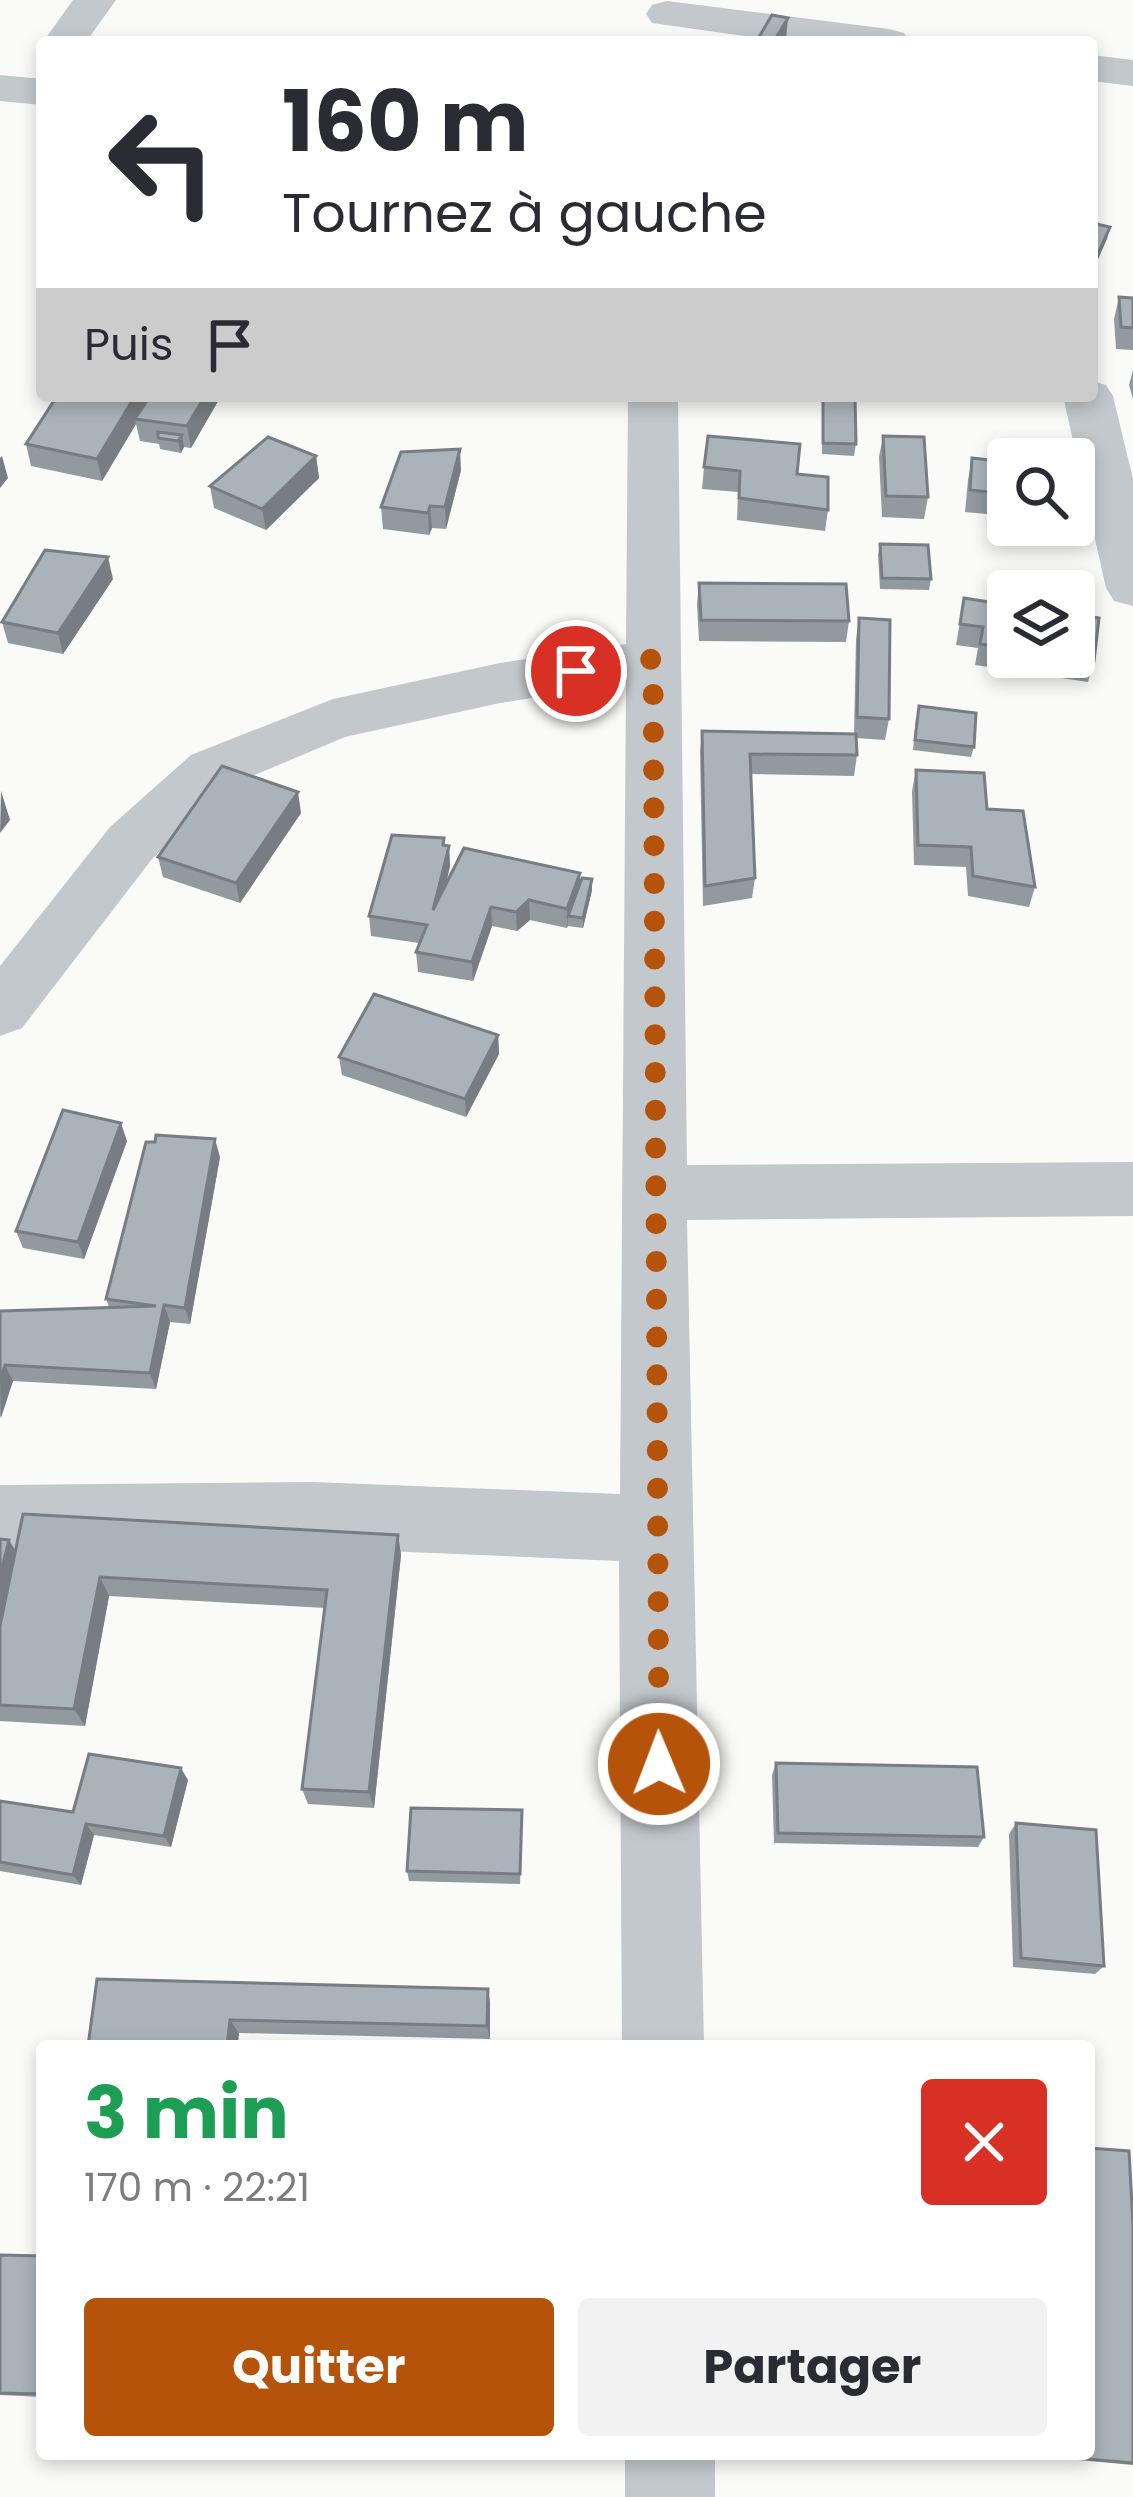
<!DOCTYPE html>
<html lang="fr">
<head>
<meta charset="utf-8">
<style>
	body { margin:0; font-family:Poppins,sans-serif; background:#f2f2f3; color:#2b2b33; height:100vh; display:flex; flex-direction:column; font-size:45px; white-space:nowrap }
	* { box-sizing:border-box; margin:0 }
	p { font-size:39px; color:#7c7c81 }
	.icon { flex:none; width:66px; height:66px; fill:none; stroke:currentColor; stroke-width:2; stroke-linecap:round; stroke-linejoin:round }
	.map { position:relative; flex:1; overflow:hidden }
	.drawer { position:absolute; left:36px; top:2040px; width:1059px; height:420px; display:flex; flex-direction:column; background:#fff; border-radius:12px; box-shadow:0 6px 18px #0003 }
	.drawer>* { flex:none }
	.hud { position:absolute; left:36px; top:36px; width:1062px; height:366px; border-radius:12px; box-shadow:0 6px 18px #0003; background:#fff; color:#2b2b33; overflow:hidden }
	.tools { position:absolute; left:987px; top:438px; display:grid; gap:24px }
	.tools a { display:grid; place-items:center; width:108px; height:108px; border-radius:12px; background:#fff; box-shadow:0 6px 18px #0003; font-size:60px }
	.pin { position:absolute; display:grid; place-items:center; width:102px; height:102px; color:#fff; margin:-51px; border:6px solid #fff; border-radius:50%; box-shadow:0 3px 12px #0007 }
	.me { position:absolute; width:132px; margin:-66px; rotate:359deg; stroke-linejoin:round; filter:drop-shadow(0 0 9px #0008) }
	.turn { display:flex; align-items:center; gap:42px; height:252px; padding:0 48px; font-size:54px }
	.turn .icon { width:156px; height:156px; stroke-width:2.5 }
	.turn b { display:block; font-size:84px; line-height:102px }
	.then { display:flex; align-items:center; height:114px; padding:0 48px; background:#0003; gap:24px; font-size:45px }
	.round { display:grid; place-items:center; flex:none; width:126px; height:126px; border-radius:12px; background:#f2f2f3 }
	.head { display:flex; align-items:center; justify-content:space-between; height:204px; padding:0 48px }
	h1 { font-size:72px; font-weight:700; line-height:90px; color:#1e9e55 }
	.button { display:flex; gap:24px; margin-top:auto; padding:24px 48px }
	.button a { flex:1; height:138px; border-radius:12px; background:#b45309; color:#fff; font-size:48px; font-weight:700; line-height:138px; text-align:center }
	.button a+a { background:#f2f2f3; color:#2b2b33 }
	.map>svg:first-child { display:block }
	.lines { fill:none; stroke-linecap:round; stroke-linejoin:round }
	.minor { fill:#c3c8cc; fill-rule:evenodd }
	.wall { fill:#929a9f }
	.shaded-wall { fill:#777d82 }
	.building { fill:#aab3b9; stroke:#777d82; stroke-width:3 }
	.route { stroke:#b45309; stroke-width:21; stroke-dasharray:0 37.8 }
</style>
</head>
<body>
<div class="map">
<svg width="1133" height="2497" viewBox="0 0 1133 2497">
	<rect width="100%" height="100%" fill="#fafaf8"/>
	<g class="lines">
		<path class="minor" d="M73,0h43l-30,42h-43z
			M667,1l222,28 15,4 6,9h-122l-136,-19 -6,-9 6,-9z
			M1092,55l41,5v26l-41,-5z
			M0,75l42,4v26l-42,-4z
			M1092,381l14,4 7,11 20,83v127l-19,-5 -8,-13 -43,-192h29z
			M628,396h50l9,769 446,-3v54l-446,4 17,826h-82l-3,-485 -306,-13 -313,3v-66l313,-3 307,12 6,-811 -126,20 -155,34 -114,48 -79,74 -130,169 -22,8v-70l110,-139 81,-72 142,-56 167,-36 126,-19z
			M625,2454h90v43h-90z"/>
	</g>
	<path class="wall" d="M1119,297l14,1v52l-17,-1 -2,-30z
		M1133,370v29l-4,-14z
		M57,396h164l-30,52 -7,-1 -3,6 -21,-4 -1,-5 -19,-3 -4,-17 -34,57 -71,-15 -5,-22z
		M822,396l34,48 -2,12 -32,-2z
		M883,436l45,61 -4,22 -42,-2 -3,-60z
		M316,456l3,22 -53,52 -52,-22 -4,-22z
		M972,458l36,4v54l-43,-4 3,-32z
		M704,467l93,7 31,36 -3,21 -88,-11 1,-28 -36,-3z
		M461,470l-15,59 -14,-1 -3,7 -46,-6 -2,-22z
		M880,544l51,35 -2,11 -49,-1 -2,-34z
		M113,579l-50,75 -55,-11 -6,-21z
		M699,583l150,38 -3,21 -147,-1 -2,-37z
		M964,598l44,7v52h66l20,4 -6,21 -113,-17 3,-17 -22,-3z
		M859,618l30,101 -4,21 -29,-2 1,17 -3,21 -103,-2 4,104 -3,20 -49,8 -3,-154 2,-21 152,3 2,-95z
		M916,717l58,30 -3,10 -58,-7z
		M916,770l71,39 48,78 -6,20 -61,-11 -2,-29 -52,-2 -2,-74z
		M301,813l-61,90 -77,-26 -5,-20z
		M444,838v7l5,1 1,20 -4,18 134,-1 12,7 -9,38 -15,-2 -1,2 -37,-8 -13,11 -25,-5 -19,55 -55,-9 -2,-20 3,-9 -48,-7 -2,-20z
		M498,1035l1,19 -33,63 -124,-42 -3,-18z
		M127,1141l-43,118 -61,-11 -7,-17z
		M220,1157l-30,167 -20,-2 -14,67 -143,-8 -13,37v-107l109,-4 -3,-8z
		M398,1535l3,20 -27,253 -66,-4 -6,-15 23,-181 -216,-12 -24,130 -85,-5v-95l9,-86 7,11z
		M776,1763l208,74 -6,10 -204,-4 -2,-68z
		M188,1780l-17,67 -77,-12 -13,50 -81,-14v-70l73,11z
		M522,1821l-2,63 -111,-3 -2,-10z
		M1016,1823l88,143 -9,8 -82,-7 -4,-133z
		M97,1979l391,10 2,14v36l-251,-6z
		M1133,2224v241l-123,-11h79z
		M0,2255l42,1v141l-42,-2z"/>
	<path class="shaded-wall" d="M788,18l-2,22 -1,2h-11z
		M1110,227l-3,12 -15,34v-6z
		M135,396h15l-15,23 1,5 -34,57 -5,-22z
		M205,396h16l-30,52 -4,-22z
		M182,435l2,12 -3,6 -3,-12z
		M460,449l1,21 -15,59 -1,-22z
		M2,456l6,22 -8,10v-30z
		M316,456l3,22 -53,52 -4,-21z
		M430,506l2,22 -3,7 -1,-22z
		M108,557l5,22 -50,75 -5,-21z
		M1,791l9,29 -10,13z
		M298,792l3,21 -61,90 -4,-20z
		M444,838l1,21 4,-13 1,20 -15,64 -2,-20z
		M580,873v20l-12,23 -1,12v-19z
		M592,879v11l-9,38v-10z
		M529,900l1,20 -13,11 -1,-19z
		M491,907l1,19 -19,55 -1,-19z
		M498,1035l1,19 -33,63 -1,-18z
		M121,1123l6,18 -43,118 -6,-17z
		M215,1139l5,18 -30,167 -5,-16z
		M164,1305l6,17 -14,67 -6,-16z
		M5,1365l8,16 -12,37 -1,-38z
		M398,1535l3,20 -27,253 -5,-16z
		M9,1540l8,14 -17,70v-49z
		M100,1577l9,19 -24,130 -11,-17z
		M181,1768l7,12 -17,67 -7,-11z
		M86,1824l8,11 -13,50 -8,-10z
		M488,1989l2,14v36l-3,-13z
		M230,2020l9,13 -1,13h-11z"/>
	<path class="building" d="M772,15l16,3 -14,23 6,1h-24z
		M1092,223l18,4 -18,40z
		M1119,297l14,1v30l-12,-1z
		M57,396h78l-38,63 -71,-15z
		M150,396h55l-18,30 -52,-7z
		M823,396h32l1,48 -33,-1z
		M158,432l24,3 -4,6 -20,-3z
		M708,436l92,8 -3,30 31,3v33l-89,-12 1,-27 -36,-4z
		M883,436l41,1 4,60 -42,-1z
		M268,437l48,19 -54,53 -52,-23z
		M460,449l-15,58 -15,-1 -2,7 -47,-6 20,-55z
		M972,458l36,4v32l-38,-4z
		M880,544l48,1 3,34 -49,-1z
		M45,550l63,7 -50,76 -56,-11z
		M699,583l147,1 3,37 -148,-1z
		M964,598l44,7v44l-28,-5 3,-17 -23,-3z
		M1074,614l25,4 -5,43 -30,-4h10z
		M859,618l31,2 -1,99 -32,-2z
		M919,706l57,7 -2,34 -59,-7z
		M702,731l154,3 1,21 -107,-1 5,124 -50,8z
		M222,766l76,26 -62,91 -78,-26z
		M916,770l68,3 3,36 36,2 12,76 -62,-11 -2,-29 -53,-2z
		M392,835l52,3 -1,7 6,1 -16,64 31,-62 116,25 -13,36 -38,-9 -13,12 -25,-5 -19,55 -56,-10 11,-27 -58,-9z
		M582,878l10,1 -9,39 -15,-2z
		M374,994l124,41 -33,64 -126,-42z
		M63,1110l58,13 -43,119 -62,-11z
		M156,1135l59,4 -30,169 -21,-3 -14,68 -145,-8 -5,15v-69l156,-5 -50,-7 40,-157h9z
		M23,1514l375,21 -29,257 -67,-3 25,-199 -227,-13 -26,132 -74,-4v-79z
		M0,1539l9,1 -9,35z
		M89,1754l92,14 -17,68 -78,-12 -13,51 -73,-13v-61l73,11z
		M776,1763l201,4 7,70 -206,-4z
		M411,1808l111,2 -2,64 -113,-3z
		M1016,1823l80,7 8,136 -83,-8z
		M97,1979l391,10 -1,37 -257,-6 -3,26h-139z
		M1089,2148l40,3 4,73v239l-101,-9h57z
		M0,2255l42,1v138l-42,-1z"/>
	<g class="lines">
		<path class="route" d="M576,671l77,-12 6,1105"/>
	</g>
</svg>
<div class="tools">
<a><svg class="icon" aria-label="search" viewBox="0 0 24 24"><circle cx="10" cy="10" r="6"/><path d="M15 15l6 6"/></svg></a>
<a><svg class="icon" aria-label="layers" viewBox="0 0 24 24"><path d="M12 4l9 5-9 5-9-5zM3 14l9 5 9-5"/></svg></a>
</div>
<div class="pin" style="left:576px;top:671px;background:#d93025"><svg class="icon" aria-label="arrive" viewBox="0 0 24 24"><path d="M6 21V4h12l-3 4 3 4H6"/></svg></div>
<svg class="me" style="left:659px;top:1764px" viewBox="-20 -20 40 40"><circle r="17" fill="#b45309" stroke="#fff" stroke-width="3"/><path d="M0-11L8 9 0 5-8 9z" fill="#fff"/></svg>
<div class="hud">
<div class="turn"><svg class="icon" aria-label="left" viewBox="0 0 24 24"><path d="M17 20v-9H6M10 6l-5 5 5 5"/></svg><div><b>160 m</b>Tournez à gauche</div></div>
<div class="then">Puis<svg class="icon" aria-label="arrive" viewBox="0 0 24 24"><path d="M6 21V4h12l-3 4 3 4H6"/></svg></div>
</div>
<section class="drawer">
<div class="head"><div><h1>3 min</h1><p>170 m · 22:21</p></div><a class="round" style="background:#d93025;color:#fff"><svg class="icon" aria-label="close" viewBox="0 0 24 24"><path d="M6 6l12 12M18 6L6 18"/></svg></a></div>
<div class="button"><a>Quitter</a><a>Partager</a></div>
</section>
</div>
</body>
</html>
